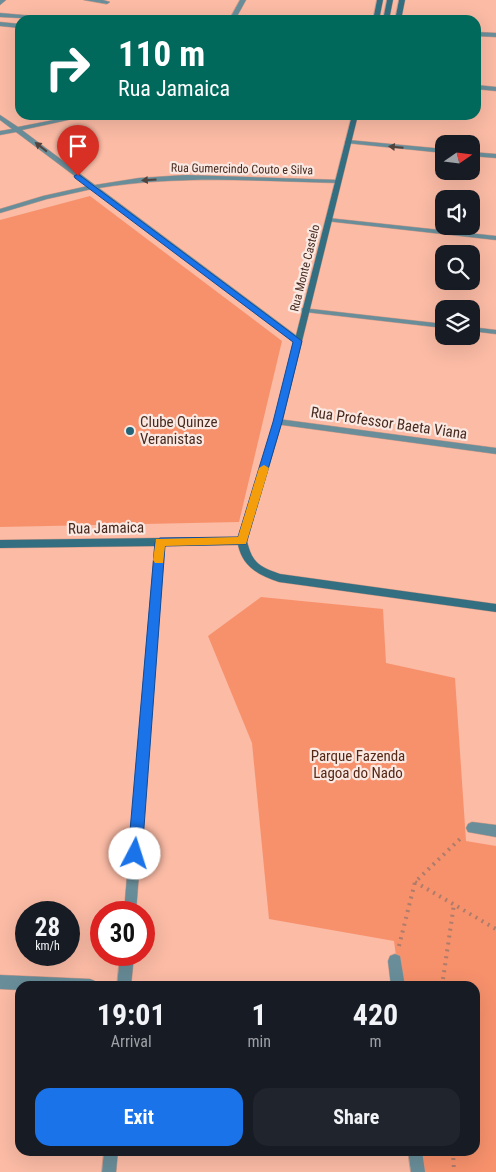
<!DOCTYPE html>
<html lang="en">
<head>
<meta charset="utf-8">
<style>
	body { margin:0; font-family:"Roboto Condensed",sans-serif; background:#20242c; color:#f1f3f6; height:100vh; display:flex; flex-direction:column; font-size:19px; white-space:nowrap }
	* { box-sizing:border-box; margin:0 }
	p { font-size:16px; color:#9ea1a6 }
	.icon { flex:none; width:28px; height:28px; fill:none; stroke:currentColor; stroke-width:2; stroke-linecap:round; stroke-linejoin:round }
	.map { position:relative; flex:1; overflow:hidden }
	.side { position:absolute; left:15px; top:981px; width:465px; height:175px; display:flex; flex-direction:column; background:#171b24; border-radius:15px; box-shadow:0 5px 20px #0002 }
	.side>* { flex:none }
	.top-card { position:absolute; left:15px; top:15px; width:466px; height:105px; border-radius:15px; box-shadow:0 5px 20px #0002; background:#00695c; color:#fff; overflow:hidden }
	.needle { width:32px; rotate:76deg }
	.buttons { position:absolute; left:435px; top:135px; display:grid; gap:10px }
	.buttons a { display:grid; place-items:center; width:45px; height:45px; border-radius:10px; background:#171b24; box-shadow:0 5px 20px #0002; font-size:25px }
	.speed { position:absolute; left:15px; top:901px; display:flex; gap:10px; font-size:25px; font-weight:700; text-align:center }
	.speed>* { display:grid; place-content:center; width:65px; height:65px; border-radius:50%; background:#171b24; box-shadow:0 5px 20px #0002; line-height:1 }
	.speed small { font-size:12px; font-weight:400 }
	.speed .limit { border:8px solid #d22; background:#fff; color:#111 }
	.pin { position:absolute; display:grid; place-items:center; width:42px; height:42px; color:#fff; margin:-51px -21px; border-radius:50% 50% 50% 0; rotate:-45deg; box-shadow:0 0 5px #0007 }
	.pin .icon { rotate:45deg }
	.me { position:absolute; width:55px; margin:-28px; rotate:5deg; stroke-linejoin:round; filter:drop-shadow(0 0 4px #0008) }
	.turn { display:flex; align-items:center; gap:18px; height:105px; padding:0 20px; font-size:22px }
	.turn .icon { width:65px; height:65px; stroke-width:2.5 }
	.turn b { display:block; font-size:35px; line-height:42px }
	.eta { display:flex; justify-content:space-evenly; align-items:center; height:85px; text-align:center }
	.eta b { font-size:30px; font-weight:700; line-height:35px }
	.primary-button { display:flex; gap:10px; margin-top:auto; padding:10px 20px }
	.primary-button a { flex:1; height:58px; border-radius:15px; background:#1a73e8; color:#fff; font-size:20px; font-weight:700; line-height:58px; text-align:center }
	.primary-button a+a { background:#20242c; color:#f1f3f6 }
	.map>svg:first-child { display:block }
	.green { fill:#f7916c }
	.lines { fill:none; stroke-linecap:round; stroke-linejoin:round }
	.lane-casing { stroke:#d49b88; stroke-width:1 }
	.street-casing { stroke:#d49b88; stroke-width:1 }
	.secondary-casing { stroke:#d49b88; stroke-width:1 }
	.path { stroke:#ad7c6b; stroke-width:4; stroke-dasharray:2 5; stroke-linecap:butt }
	.lane { fill:#698e9a; fill-rule:evenodd }
	.street { fill:#698e9a; fill-rule:evenodd }
	.secondary { fill:#336f81; fill-rule:evenodd }
	.oneway { fill:#50433e }
	.route { fill:#1a73e8; stroke:#114b97 }
	.slow { fill:#f59e0b }
	.poi-dot { fill:#226578; stroke:#fae9e3; stroke-width:2 }
	.labels { text-anchor:middle; stroke-width:4.5; stroke-linejoin:round; paint-order:stroke }
	.far-street-label { font-size:12px; fill:#482a1f; stroke:#fae9e3 }
	.poi-label { font-size:15px; fill:#482a1f; stroke:#fae9e3; text-anchor:start }
	.street-label { font-size:15px; fill:#482a1f; stroke:#fae9e3 }
	.park-label { font-size:15px; fill:#562816; stroke:#fae9e3 }
</style>
</head>
<body>
<div class="map">
<svg width="496" height="1172" viewBox="0 0 496 1172">
	<rect width="100%" height="100%" fill="#fbbba5"/>
	<path class="green" d="M90,196l192,145 -43,181 -239,5v-307z
		M261,597l122,12 3,54 69,15 11,163 30,5v326h-72l-3,-21h54v-165h-75l-6,-45 -125,-22 -17,-176 -44,-107z"/>
	<g class="lines">
		<g class="lane-casing">
			<path id="lane" d="M0,0h6l-6,5z
				M84,0h19l7,2 -3,2z
				M0,13l57,5 3,2 -60,-3z"/>
		</g>
		<g class="street-casing">
			<path id="street" d="M240,0h6l-11,20h-6z
				M0,22l20,2v4l-20,-2z
				M476,32l20,1v4l-20,-1z
				M476,85l20,2v4l-20,-2z
				M0,115l18,12 61,-12h12l-69,15 73,55 44,-7 47,-3 154,5v2l-2,1c-80,-2 -159,-8 -239,5l202,151v4h-6l-203,-154 -45,10 -47,14v-4l43,-13 45,-10 -72,-54 -16,3v-4l12,-2 -12,-9z
				M348,140l96,9v4l-98,-10 -1,-1z
				M471,152l25,2v4l-25,-2z
				M328,218l168,18v4l-170,-19v-2z
				M302,308l142,16v4l-139,-16h-3z
				M471,327l25,3v4l-25,-3z
				M278,419l218,29v6l-221,-30 -1,-2 1,-2z
				M160,538l5,4 -29,370h-12l31,-370z
				M472,822l24,3v12l-28,-5 -2,-4 2,-4z
				M395,954l5,2 5,30h-14l-3,-25 2,-5z
				M120,955h14l-3,31h-14z
				M0,975l90,4 5,2 2,5h-77v4l-20,-1z
				M104,1151h14l-2,21h-14z
				M408,1151h14l3,21h-14z"/>
		</g>
		<g class="secondary-casing">
			<path id="secondary" d="M377,0h6l-4,20h-6z
				M387,0h6l-4,20h-6z
				M399,0h6l-4,20h-6z
				M352,115h6l-76,307 -35,119c5,22 13,26 33,33l216,30v8l-217,-30c-21,-7 -36,-15 -41,-37l-238,3v-8l238,-3 36,-115z"/>
		</g>
		<path class="path" d="M415,882l81,47
			M399,946l16,-64 47,-45
			M442,986l12,-82
			M453,1151l1,21"/>
		<use href="#lane" class="lane"/>
		<use href="#street" class="street"/>
		<use href="#secondary" class="secondary"/>
	</g>
	<defs><path id="oneway-solid" d="M-6-.8H1V-3.2L6.5 0L1 3.2V.8H-6Z" transform="scale(1.25)"/></defs>
	<g class="oneway">
		<use href="#oneway-solid" transform="translate(41 147) rotate(-142)"/>
		<use href="#oneway-solid" transform="translate(396 147) rotate(-175)"/>
		<use href="#oneway-solid" transform="translate(149 180) rotate(176)"/>
	</g>
	<path class="route" d="M78,174l224,167 -20,81 -36,122 -81,2 -23,308 -2,5 -5,2 -5,-2 -2,-5 27,-312 5,-4 78,-1 35,-115 20,-80 -218,-164 -1,-2z"/>
	<path class="slow" d="M264,465l5,3 -23,76 -81,2 -2,17h-8l-2,-3 3,-21 82,-2 21,-69z"/>
	<circle class="poi-dot" cx="130" cy="431" r="5"/>
	<g class="labels">
		<g class="far-street-label">
			<text transform="translate(242 169) rotate(1)" y="4">Rua Gumercindo Couto e Silva</text>
			<text transform="translate(305 268) rotate(-76)" y="4">Rua Monte Castelo</text>
		</g>
		<g class="poi-label">
			<text x="140" y="427">Clube Quinze<tspan x="140" dy="17">Veranistas</tspan></text>
		</g>
		<g class="street-label">
			<text transform="translate(389 423) rotate(8)" y="5">Rua Professor Baeta Viana</text>
			<text transform="translate(106 528) rotate(-1)" y="5">Rua Jamaica</text>
		</g>
		<g class="park-label">
			<text x="358" y="761">Parque Fazenda<tspan x="358" dy="17">Lagoa do Nado</tspan></text>
		</g>
	</g>
</svg>
<div class="buttons">
<a><svg class="needle" viewBox="-14 -14 28 28"><path d="M0-13l5 13h-10z" fill="#e53935"/><path d="M0 13l5-13h-10z" fill="#9ea1a6"/></svg></a>
<a><svg class="icon" aria-label="sound" viewBox="0 0 24 24"><path d="M4 9h4l5-4v14l-5-4H4zM17 9q2 3 0 6"/></svg></a>
<a><svg class="icon" aria-label="search" viewBox="0 0 24 24"><circle cx="10" cy="10" r="6"/><path d="M15 15l6 6"/></svg></a>
<a><svg class="icon" aria-label="layers" viewBox="0 0 24 24"><path d="M12 4l9 5-9 5-9-5zM3 14l9 5 9-5"/></svg></a>
</div>
<div class="speed"><div>28<small>km/h</small></div><div class="limit">30</div></div>
<div class="pin" style="left:78px;top:176px;background:#d93025"><svg class="icon" aria-label="arrive" viewBox="0 0 24 24"><path d="M6 21V4h12l-3 4 3 4H6"/></svg></div>
<svg class="me" style="left:135px;top:854px" viewBox="-20 -20 40 40"><circle r="19" fill="#fff"/><path d="M0-13L10 11 0 6-10 11z" fill="#1a73e8"/></svg>
<div class="top-card">
<div class="turn"><svg class="icon" aria-label="right" viewBox="0 0 24 24"><path d="M7 20v-9h11M14 6l5 5-5 5"/></svg><div><b>110 m</b>Rua Jamaica</div></div>
</div>
<section class="side">
<div class="eta">
<div><b>19:01</b><p>Arrival</p></div>
<div><b>1</b><p>min</p></div>
<div><b>420</b><p>m</p></div>
</div>
<div class="primary-button"><a>Exit</a><a>Share</a></div>
</section>
</div>
</body>
</html>
